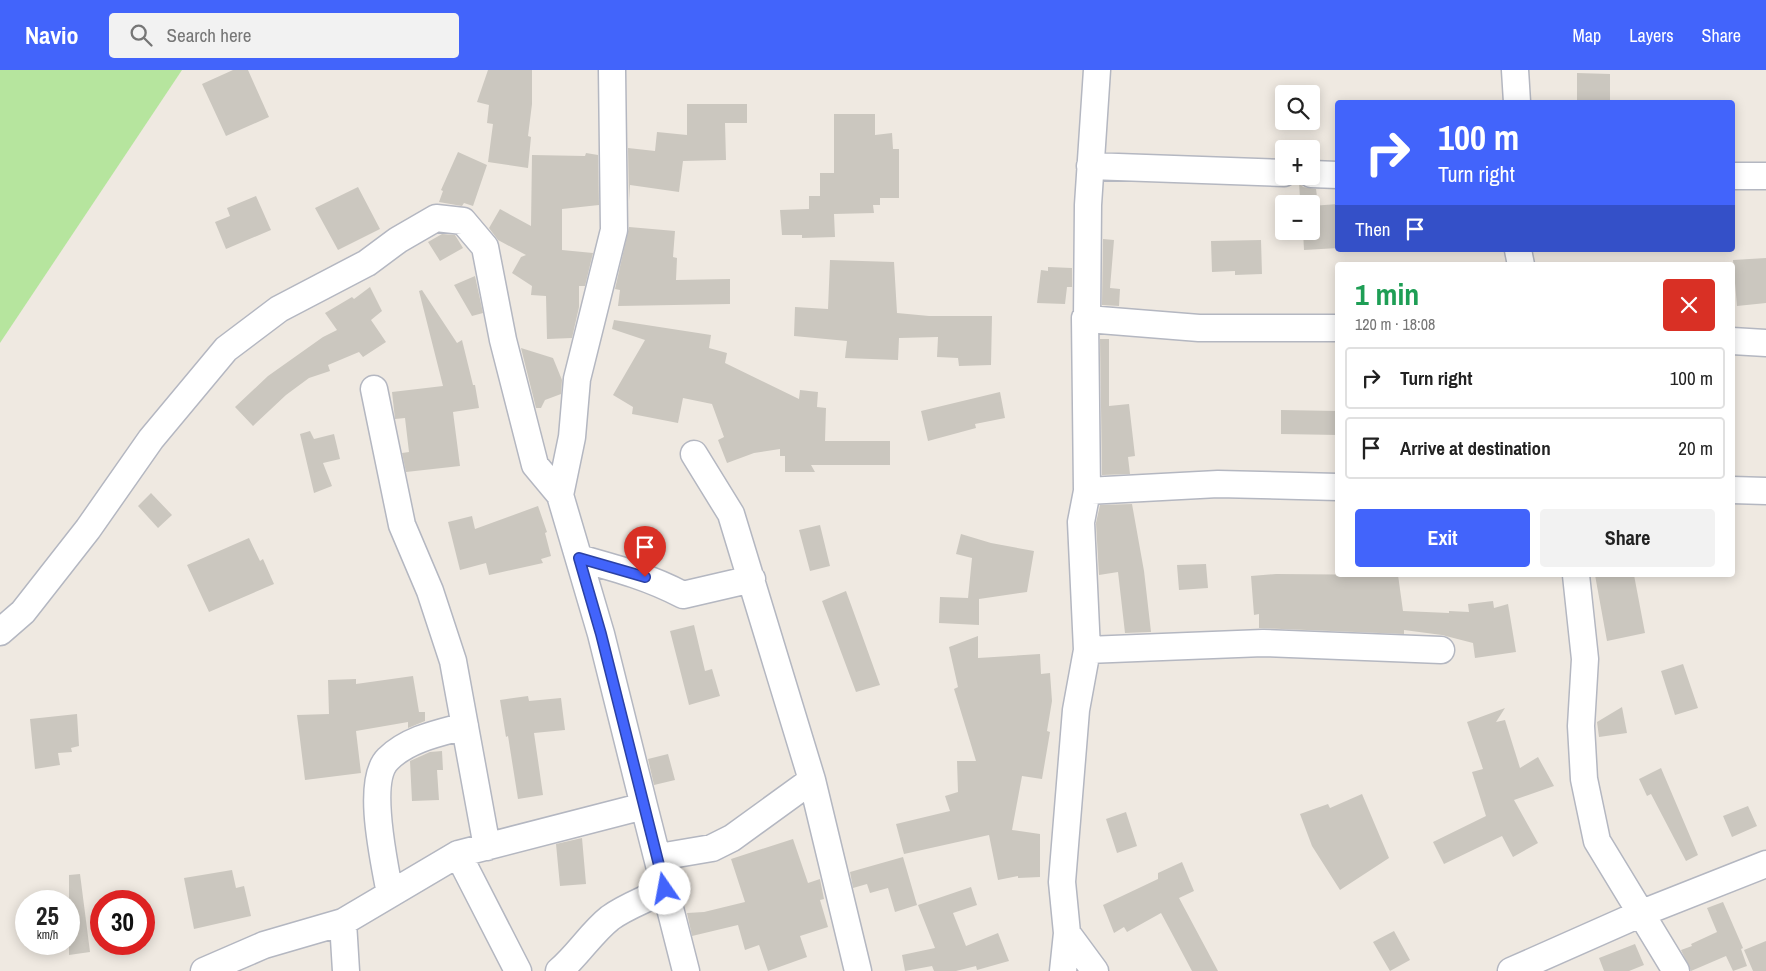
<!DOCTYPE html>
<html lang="en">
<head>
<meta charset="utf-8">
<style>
	body { margin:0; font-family:"Archivo Narrow",sans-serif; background:#f2f2f2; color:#222; height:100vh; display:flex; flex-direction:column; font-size:19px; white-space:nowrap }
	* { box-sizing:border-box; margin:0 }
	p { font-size:16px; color:#767676 }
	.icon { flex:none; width:28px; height:28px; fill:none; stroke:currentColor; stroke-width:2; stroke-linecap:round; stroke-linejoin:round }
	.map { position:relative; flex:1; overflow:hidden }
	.panel { position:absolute; left:1335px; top:192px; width:400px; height:315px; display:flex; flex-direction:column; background:#fff; border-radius:5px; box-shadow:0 2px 12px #0003 }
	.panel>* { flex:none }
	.banner { position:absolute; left:1335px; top:30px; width:400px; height:152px; border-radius:5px; box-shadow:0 2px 12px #0003; background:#4264fb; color:#fff; overflow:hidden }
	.tools { position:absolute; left:1275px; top:15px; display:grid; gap:10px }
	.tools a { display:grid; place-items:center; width:45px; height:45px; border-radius:5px; background:#fff; box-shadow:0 2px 12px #0003; font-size:25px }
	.speed { position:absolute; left:15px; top:820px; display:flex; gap:10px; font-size:25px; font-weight:700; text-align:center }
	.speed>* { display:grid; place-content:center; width:65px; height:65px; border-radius:50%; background:#fff; box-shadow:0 2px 12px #0003; line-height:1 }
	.speed small { font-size:12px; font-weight:400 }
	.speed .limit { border:8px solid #d22; background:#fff; color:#111 }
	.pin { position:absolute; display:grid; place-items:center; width:42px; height:42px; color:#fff; margin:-51px -21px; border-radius:50% 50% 50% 0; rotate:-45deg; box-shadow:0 0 5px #0007 }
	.pin .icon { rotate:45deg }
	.me { position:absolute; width:55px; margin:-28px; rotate:348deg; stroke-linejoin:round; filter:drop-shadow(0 0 4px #0008) }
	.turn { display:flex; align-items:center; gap:18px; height:105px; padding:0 20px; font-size:22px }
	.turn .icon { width:65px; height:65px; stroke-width:2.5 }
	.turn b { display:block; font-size:35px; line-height:42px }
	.then { display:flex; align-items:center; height:48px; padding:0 20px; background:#0003; gap:10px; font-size:19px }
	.round { display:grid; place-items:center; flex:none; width:52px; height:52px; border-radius:5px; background:#f2f2f2 }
	.head { display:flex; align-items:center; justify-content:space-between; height:85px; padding:0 20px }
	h1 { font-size:30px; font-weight:800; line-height:38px; color:#1e9e55 }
	.action { display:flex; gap:10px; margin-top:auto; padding:10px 20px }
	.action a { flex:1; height:58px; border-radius:5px; background:#4264fb; color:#fff; font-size:20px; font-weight:800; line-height:58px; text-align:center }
	.action a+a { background:#f2f2f2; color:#222 }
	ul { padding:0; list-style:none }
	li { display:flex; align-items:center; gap:15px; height:62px; margin:0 10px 8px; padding:0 10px; border:2px solid #e0e0e0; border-radius:5px }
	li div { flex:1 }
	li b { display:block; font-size:19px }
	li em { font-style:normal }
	header { display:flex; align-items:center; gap:30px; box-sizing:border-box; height:70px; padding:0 25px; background:#4264fb; color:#fff }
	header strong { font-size:24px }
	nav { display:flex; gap:28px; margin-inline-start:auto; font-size:18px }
	.search { width:350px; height:45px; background:#f2f2f2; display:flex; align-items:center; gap:12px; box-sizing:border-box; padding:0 18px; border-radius:5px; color:#767676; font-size:19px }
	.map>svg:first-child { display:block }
	.green { fill:#b6e59e }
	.building { fill:#cbc7bf }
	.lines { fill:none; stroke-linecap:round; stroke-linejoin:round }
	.minor-casing { stroke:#b4b7c1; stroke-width:29 }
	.minor { stroke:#fff; stroke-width:26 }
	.route-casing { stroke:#2b41a3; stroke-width:12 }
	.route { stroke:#4264fb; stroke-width:9 }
</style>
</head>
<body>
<header>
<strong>Navio</strong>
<div class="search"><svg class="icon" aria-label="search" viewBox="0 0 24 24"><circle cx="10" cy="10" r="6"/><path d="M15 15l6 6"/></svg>Search here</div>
<nav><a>Map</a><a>Layers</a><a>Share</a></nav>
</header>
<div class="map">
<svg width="1766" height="901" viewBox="0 0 1766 901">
	<rect width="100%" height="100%" fill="#efe9e1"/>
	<path class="green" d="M0,0h182l-182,273z"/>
	<path class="building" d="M233,0h15l21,47 -43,19 -24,-52z
		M488,0h44v34l-4,32 3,1 -3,31 -40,-6 5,-38 -6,-1 2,-18 -12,-3z
		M1577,3l33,1v26h-33z
		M687,34h60v19h-22l1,37 -43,1 -4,31 -49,-7 -1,16 -1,-53 27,3 2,-19 30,3z
		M834,44h41v21l17,-2 1,16h6v49h-19v7h-7l1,8 -40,1 1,23 -33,1v-3h-20l-2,-25 29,-1v-13h11v-23h14z
		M458,82l29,13 -14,41 -9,-3 -2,3 -23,-4 4,-11 -2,-1z
		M586,83l12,2 1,50 -37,4v41l31,3 -8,33h-6v21l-7,31 -25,1 -1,-43 -15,-1 1,-9 -20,-13 9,-16 5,-2 -28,-15 -9,-12 11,-19 31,17 1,-71 53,1z
		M1299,112l4,5 13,2 1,8 -17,1z
		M358,117l22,42 -42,21 -23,-42z
		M256,126l15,34 -45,19 -11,-27 15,-6 -3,-8z
		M1338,134v44l-34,2 -1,-19h8v-25z
		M629,157l46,4 -2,26 4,1 -1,22 54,-1v25l-112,2 2,-16 -5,-1z
		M442,164l13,1 8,13 -23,13 -12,-19z
		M1103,169l11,1 -4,48 10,1 -1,17 -17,-1z
		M1261,170l1,34 -27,1v-4l-23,1 -1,-31z
		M1766,188v45l-29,3 -4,-46z
		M830,190l64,2 3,51 32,3h63l-1,49 -32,1 -1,-8 -21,-1 1,-20 -39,1 -1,22 -53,-2 2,-17 -53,-5 1,-29 33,2z
		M1048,197l24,1v19h-5l-2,17 -28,-1 4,-33 7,1z
		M475,206l8,37 -11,3 -18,-31z
		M370,217l12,24 -11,9 15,22 -23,15 -4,-5 -31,13 2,6 -21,7 -23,17 -33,31 -18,-19 33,-31 55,-39 14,-7 -12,-17 27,-16 2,2z
		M422,220l35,53 5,-3 11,45h2l4,23 -26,4 7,54 -54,6 -4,-19 7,-1 -4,-34 -10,1 -3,-27 51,-6 -24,-95z
		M614,250l97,15 -2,13 18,5 -2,10 74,36 1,-9 18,2 -1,15 9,1 -1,33h65v24h-79l4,7h-30v-16h-5v-7l-26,4 -27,10 -9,-23 6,-3 -12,-33 -29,-6 -5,25 -46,-9 1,-7 -20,-12 32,-55 -33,-11z
		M1100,269h9v67l20,-2 6,52 -7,1 2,17 -28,1z
		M521,278l32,10 9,22 -1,14 -16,6 -4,8h-5z
		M1000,322l5,26 -30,6 1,4 -48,13 -7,-30z
		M1281,340l57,1v24l-57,-1z
		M310,361l4,8 20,-5 6,25 -17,4 9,23 -18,7 -14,-59z
		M151,423l21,22 -14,13 -20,-22z
		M1132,434l12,67 7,61 -26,1 -7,-61 -19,3 -3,-52 4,-18z
		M538,436l9,26 -2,1 6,23 -10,3 2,4 -54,12 -3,-12 -26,7 -12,-48 24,-6 3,13z
		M820,455l10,41 -20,5 -11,-41z
		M961,464l30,9 43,8 -7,41 -48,7v26l-40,-2 1,-26 28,1 4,-40 -16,-4z
		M249,468l11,23 3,-2 11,25 -65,28 -22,-47z
		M1206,494l2,24 -29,2 -2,-25z
		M1276,504l122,1 5,36 46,2v-2l20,1 -1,-8 25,-3 1,7 14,-4 8,48 -41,6 -2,-15 -31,-8 -38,-5v4l-145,-6v-14l-5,1 -3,-39z
		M1595,505h39l11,58 -38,8z
		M846,521l34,94 -24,7 -34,-91z
		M694,555l11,46 7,-2 8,27 -31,9 -19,-74z
		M978,566v22l62,-4 1,20 9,-1 2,28 -5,30 3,1 -8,47 -20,-3 -10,54 28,4v43l-22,1v-2l-20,4 -9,-45 -85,19 -8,-30 54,-13 -5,-15 13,-4 -1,-31h19l-22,-72 4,-2 -9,-40z
		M1683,594l15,44 -23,7 -14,-44z
		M413,606l6,36h6v9l-17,7v-6l-52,9 5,42 -56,7 -8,-65 32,-1 -1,-34 28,-1v5z
		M528,626l1,5 32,-3 4,32 -31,3 9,62 -25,4 -10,-63 -2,1 -6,-37z
		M1622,637l5,26 -28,4 -2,-15z
		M1505,638l-9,14 9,-2 15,48 18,-11 16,29 -40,14 24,43 -25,14 -11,-21 -58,28 -11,-22 53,-26 -14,-44 11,-3 -16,-47z
		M77,644l2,32 -8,2 1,4 -14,1 2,12 -25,4 -5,-50z
		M442,681l1,19h-6l2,30 -27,1 -2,-40 20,-9z
		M668,684l7,26 -21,5 -6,-26z
		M1661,698l37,87 -12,6 -35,-67 -4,2 -8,-17z
		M1362,724l27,64 -49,32 -28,-44 -12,-32 28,-10 2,4z
		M1748,736l9,20 -25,11 -9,-21z
		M1126,742l11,34 -20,7 -11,-34z
		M582,768l4,46 -26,2 -4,-42z
		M793,769l15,44 12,-4 4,20 -4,1 8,27 -28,9 7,21 -39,14 -9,-26 -14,5 -7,-25 -46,11 -5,-23 17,-1 41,-10 -14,-43z
		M903,787l14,48 -22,7 -7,-24 -18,5 -3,-9 -14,4 -3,-16z
		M1182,792l12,29 -15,7 39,73h-26l-31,-58 -34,19 -3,-5 -10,6 -11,-28 55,-26v-6z
		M232,800l4,18 8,-2 7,30 -57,13 -10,-51z
		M80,804l10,78 -21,3v-80z
		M971,817l6,18 -24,8 13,33 32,-13 11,28 -32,9 -1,-4 -20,5h-22l-2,-5 -27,5 -3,-16 33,-7 -17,-43z
		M1723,832l20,46 -2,1 6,17 -14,5 -7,-15 -35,15 -10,-21 11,-4 -1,-2 26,-12 -10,-24z
		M1394,861l16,29 -20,11 -17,-29z
		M1766,871v30h-13l-9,-21z
		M1635,874l9,21 -15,6h-25l-5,-13z"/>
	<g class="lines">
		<g class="minor-casing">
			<path id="minor" d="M1515,0l2,32
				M1090,96l194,7
				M1311,104l27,1
				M1732,106h34
				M1518,180l3,15
				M1087,249l112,9h139
				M1732,271l34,2
				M374,319l28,136 28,66 23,70 34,186
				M694,384l37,60 81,266
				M1732,420l34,1
				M1087,421l131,-7 120,3
				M579,488c36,10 70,19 104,37l69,-16
				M1576,505l9,84 -4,67 3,53 13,62 79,130
				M0,562l23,-20 65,-83 63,-90 75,-90 53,-40 88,-46 31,-23 38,-22 27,3 22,26 18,93 32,125 25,30
				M1087,580l176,-7 178,7
				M644,736l42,165
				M458,784l60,117
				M659,787l53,-9 20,-10 80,-58 46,191
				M390,824c-5,-29 -25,-113 -2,-135 20,-20 51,-26 77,-33
				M1067,863l28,38
				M204,901l60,-26 79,-23
				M346,901l-3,-49 115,-68 186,-48 -43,-172 -41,-139 12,-58 5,-58 37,-149 -2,-160
				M559,901c19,-16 32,-38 51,-53 16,-12 38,-19 55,-29
				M1063,901l4,-38 -5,-51 14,-172 11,-60 -6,-128 6,-31 -2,-173 2,1 1,-114 9,-135
				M1511,901l131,-58 124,-49"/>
		</g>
		<use href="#minor" class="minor"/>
	</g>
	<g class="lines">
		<g class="route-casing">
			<path id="route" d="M645,507l-66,-19 22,76 64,255"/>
		</g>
		<use href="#route" class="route"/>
	</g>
</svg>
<div class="tools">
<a><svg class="icon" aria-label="search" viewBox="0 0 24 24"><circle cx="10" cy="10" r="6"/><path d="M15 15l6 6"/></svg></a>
<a>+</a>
<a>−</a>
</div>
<div class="speed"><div>25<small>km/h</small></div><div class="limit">30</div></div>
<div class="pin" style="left:645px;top:507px;background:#d93025"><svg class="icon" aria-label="arrive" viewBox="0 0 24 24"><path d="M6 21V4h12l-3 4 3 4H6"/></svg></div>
<svg class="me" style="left:665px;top:819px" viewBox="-20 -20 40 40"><circle r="19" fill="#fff"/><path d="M0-13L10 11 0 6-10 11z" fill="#4264fb"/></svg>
<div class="banner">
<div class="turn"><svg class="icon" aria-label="right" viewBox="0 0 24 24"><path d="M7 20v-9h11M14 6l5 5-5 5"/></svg><div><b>100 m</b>Turn right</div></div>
<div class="then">Then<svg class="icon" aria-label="arrive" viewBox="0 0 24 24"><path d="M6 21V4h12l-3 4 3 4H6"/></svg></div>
</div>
<section class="panel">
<div class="head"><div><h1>1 min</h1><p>120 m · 18:08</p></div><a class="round" style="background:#d93025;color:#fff"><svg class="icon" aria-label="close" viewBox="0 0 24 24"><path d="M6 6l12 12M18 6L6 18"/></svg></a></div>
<ul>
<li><svg class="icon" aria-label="right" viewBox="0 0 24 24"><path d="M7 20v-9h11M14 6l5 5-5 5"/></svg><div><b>Turn right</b></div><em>100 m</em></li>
<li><svg class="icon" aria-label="arrive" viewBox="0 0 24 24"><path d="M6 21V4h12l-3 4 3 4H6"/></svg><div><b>Arrive at destination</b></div><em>20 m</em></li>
</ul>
<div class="action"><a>Exit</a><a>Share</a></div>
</section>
</div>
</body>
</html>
